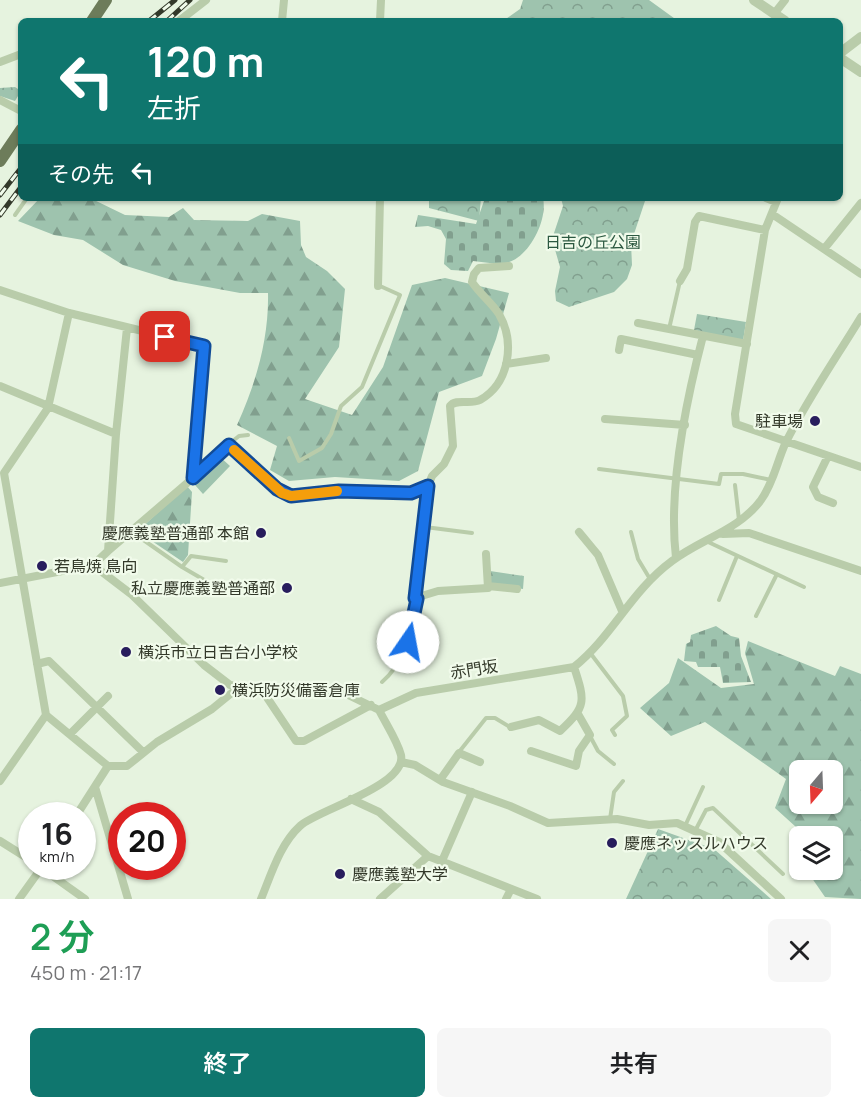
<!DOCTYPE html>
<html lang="ja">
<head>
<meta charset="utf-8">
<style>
	body { margin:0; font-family:Manrope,"Noto Sans JP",sans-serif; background:#f6f6f6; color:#202124; height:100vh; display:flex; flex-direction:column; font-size:22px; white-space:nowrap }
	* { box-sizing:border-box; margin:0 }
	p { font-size:20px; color:#757577 }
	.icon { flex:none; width:33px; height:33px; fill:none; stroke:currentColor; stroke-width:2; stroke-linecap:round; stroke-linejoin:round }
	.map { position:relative; height:899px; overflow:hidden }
	.sheet { display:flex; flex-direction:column; background:#fff; flex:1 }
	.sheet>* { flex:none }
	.top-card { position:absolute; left:18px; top:18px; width:825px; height:183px; border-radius:9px; box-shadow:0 2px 4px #0004; background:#0f766e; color:#fff; overflow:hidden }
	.needle { width:39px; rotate:199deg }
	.buttons { position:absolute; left:789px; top:760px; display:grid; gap:12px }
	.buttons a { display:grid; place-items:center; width:54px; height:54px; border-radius:9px; background:#fff; box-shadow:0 2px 4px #0004; font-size:30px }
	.speed { position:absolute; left:18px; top:802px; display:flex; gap:12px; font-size:30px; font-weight:700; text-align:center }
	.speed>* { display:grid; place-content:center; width:78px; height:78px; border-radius:50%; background:#fff; box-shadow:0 2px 4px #0004; line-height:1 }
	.speed small { font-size:15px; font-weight:400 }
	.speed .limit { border:9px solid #d22; background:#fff; color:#111 }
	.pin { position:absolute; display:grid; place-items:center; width:51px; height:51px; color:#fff; margin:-26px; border-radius:12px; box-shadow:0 3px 9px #0006 }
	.me { position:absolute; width:66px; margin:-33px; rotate:12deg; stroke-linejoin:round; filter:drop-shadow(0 0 4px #0008) }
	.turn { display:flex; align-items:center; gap:21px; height:126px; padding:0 30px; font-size:27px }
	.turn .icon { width:78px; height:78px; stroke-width:2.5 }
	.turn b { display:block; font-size:42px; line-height:51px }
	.then { display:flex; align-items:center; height:57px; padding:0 30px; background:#0003; gap:12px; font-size:22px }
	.round { display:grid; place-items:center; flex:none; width:63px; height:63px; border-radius:9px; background:#f6f6f6 }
	.head { display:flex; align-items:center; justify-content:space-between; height:102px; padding:0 30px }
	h1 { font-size:36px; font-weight:600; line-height:45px; color:#1e9e55 }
	.action { display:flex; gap:12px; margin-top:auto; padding:12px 30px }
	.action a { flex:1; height:69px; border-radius:9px; background:#0f766e; color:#fff; font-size:24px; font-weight:600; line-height:69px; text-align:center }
	.action a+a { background:#f6f6f6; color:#202124 }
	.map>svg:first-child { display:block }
	.grass { fill:#9ec3ae }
	.forest { fill:url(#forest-firs); fill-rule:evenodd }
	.cemetery { fill:url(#cemetery-stones) }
	.park { fill:url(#park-crowns) }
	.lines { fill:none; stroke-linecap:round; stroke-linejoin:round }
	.service { stroke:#b9ccaa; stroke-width:4 }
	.minor { stroke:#b9ccaa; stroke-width:8 }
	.tertiary { stroke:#b9ccaa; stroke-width:10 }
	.primary { stroke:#6d7c5a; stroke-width:12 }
	.rail-casing { stroke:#33392a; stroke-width:5 }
	.rail { stroke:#f1fbeb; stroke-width:3; stroke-dasharray:9; stroke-linecap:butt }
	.route-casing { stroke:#114b97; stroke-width:15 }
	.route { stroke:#1a73e8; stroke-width:10 }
	.slow { stroke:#f59e0b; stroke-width:10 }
	.poi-dot { fill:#281d5d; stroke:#f1fbeb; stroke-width:2 }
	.labels { text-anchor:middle; stroke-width:4.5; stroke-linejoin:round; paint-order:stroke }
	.park-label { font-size:16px; fill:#2c5941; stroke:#f1fbeb }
	.poi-label { font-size:16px; fill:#33392a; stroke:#f1fbeb; text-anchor:start }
	.street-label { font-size:16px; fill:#33392a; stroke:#f1fbeb }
</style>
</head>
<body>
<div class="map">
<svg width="861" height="899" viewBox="0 0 861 899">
	<defs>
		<pattern id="forest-firs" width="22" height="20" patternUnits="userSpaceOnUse" patternTransform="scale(1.5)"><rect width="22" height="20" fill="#9ec3ae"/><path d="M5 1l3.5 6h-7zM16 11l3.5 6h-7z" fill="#819f8e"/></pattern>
		<pattern id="cemetery-stones" width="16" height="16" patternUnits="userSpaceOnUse" patternTransform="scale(1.5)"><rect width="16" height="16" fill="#9ec3ae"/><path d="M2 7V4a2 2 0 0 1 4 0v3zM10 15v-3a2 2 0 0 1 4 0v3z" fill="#819f8e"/></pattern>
		<pattern id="park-crowns" width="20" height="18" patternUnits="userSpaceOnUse" patternTransform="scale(1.5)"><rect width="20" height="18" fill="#9ec3ae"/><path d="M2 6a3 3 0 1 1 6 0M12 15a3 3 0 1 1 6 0" fill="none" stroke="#819f8e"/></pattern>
	</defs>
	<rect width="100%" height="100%" fill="#e6f3df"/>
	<path class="grass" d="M219,456l11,10 -27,28 -8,-9 6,-5v-8z"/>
	<path class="forest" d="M40,198h50l35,17 44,2 14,-9 11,12 54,1 14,-7 38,7 1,24 5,12 21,14 18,18 -6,58 -34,52 47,16 31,-48 29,-82 33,-7 64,15 -13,46 -14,37 -43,16 -21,79 -19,10 -64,-4 -46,4 -19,-11 7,-24 -40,-21c19,-42 32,-86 31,-132h-28l-65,-12 -52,-16 -40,-25 -29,-5 -36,-14z
		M187,486l5,6 -4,63 -5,7 -43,-29 1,-5z
		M748,641l87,35 5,-10 21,8v225l-36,-2 -18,-26 25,-1v-33h-25l-32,-29 11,-29 -81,-57 -34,14 -31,-28 29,-25 9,-25 43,30 33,-4 -9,-31zM800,771h32v33h-32z"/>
	<path class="cemetery" d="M485,198h58c5,22 -14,60 -37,65 -11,2 -22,-1 -33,-2l-5,10 -17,-1 -7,-6 2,-25 -5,-9 -13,-4 -13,1 3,-12 58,9z
		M716,626l15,10 8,2 2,18 10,26 -28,1 -3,-16h-22l-2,-5 -12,-1 2,-17 4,-2 1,-7z"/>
	<path class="park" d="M523,0h126l29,21h-175l17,-12z
		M15,87l6,4 -6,10 -15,-5v-8z
		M429,198h52l-2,23 -50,-13z
		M561,198h85l-15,45 1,22 -5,14 -13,13 -45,15 -13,-6 -1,-10 5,-24 -8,-28 11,-33z
		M697,314l49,8 -3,19 -49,-11z
		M490,571l34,5 -1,13 -33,-5z
		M658,829l56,20 57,50h-145z"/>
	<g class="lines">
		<path class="service" d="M15,215l12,-17
			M669,329l11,-48
			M289,438l10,23 23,-13 9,-14 10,-28 21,-19 38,-92 -20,-9
			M229,444l10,-8 9,-1
			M599,469l120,15 2,-10h22l28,6
			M735,485l4,35
			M425,527l47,6
			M132,532l50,35
			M631,532l7,27 12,20
			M706,541l98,46
			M218,588l-36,-21 9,-11 35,5
			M719,600l18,-44
			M756,616l21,-42
			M591,654l32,42 4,20 -15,14 3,5
			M382,682c25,-21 28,-52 35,-82
			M590,736l8,15 16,13
			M459,752l27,-34h9l15,9
			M610,819l4,-27 9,-11
			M685,826l18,-39
			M695,831l11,-21 7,-2 70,66"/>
		<path class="minor" d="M774,14l11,-14
			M179,21l27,-21
			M282,21l2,-21
			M380,21l1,-21
			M0,62l21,-8
			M0,100l21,11
			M766,198l10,4
			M778,198l-13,32 -30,184 1,10 125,43
			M772,214l89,60
			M824,249l37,-46
			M680,281l7,-12 8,-47 4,-6 66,14
			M378,286l2,-88
			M0,290l69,23 135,33 -11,132 -85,73
			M69,313l-21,95 -44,65 42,242 62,51h19l30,-24 55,-33 27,-22
			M638,323l109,21
			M619,350l2,-11 77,16
			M506,364l40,-6
			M0,386l116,48
			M605,419l80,6
			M828,456l-15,31 5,10 15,6
			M193,478l36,-33 48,44 14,7 48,-5 72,2 17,-7
			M579,532l19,23 24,56
			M723,534l26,-1 112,38
			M486,554l2,34 -50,3 -23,7 13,-112 4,-10 12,-12 9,-18 -3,-40c6,-8 20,-1 30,-6 30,-17 35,-58 19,-86 -8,-12 -19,-20 -27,-32l2,-8 5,-6 30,-2
			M676,558c-8,-67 10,-157 27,-222
			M93,565l38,29 73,71 26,20 110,6 39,19 37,-17 158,-26c39,-31 56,-75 98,-106 29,-22 67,-31 89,-61 13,-18 16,-39 25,-58 22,-44 50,-84 75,-125
			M93,565l15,-14 8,-117 11,-106
			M0,583l93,-18
			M488,586l29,3
			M37,664l12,-3 94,91
			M260,687l36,54h8l67,-36
			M511,727l28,-7 21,11c27,-25 25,-30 14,-64
			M70,734l38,-38
			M531,751l45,15 3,-15 11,-16 -12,-21
			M401,762l14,3 28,17 67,24 38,17 69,-4 32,6 28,-2 42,19 62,57
			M440,780l19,-27 21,9
			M0,781l46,-66
			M95,787l33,112
			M351,799l28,13 49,44 109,43
			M76,816l32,-50
			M0,841l32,20
			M442,861l30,-69
			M40,867l45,32
			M19,899l23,-32
			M261,899c10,-24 19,-55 39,-73 17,-16 107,-40 101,-71 -4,-15 -15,-31 -22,-45
			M380,899l48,-43
			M506,899l5,-10"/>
		<path class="tertiary" d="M754,0l31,21
			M840,53l21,-16
			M840,58l21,14"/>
		<path class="primary" d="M92,21l14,-21
			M0,161l21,-31"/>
		<g class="rail-casing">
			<path id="rail" d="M149,21l26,-21
				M167,21l23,-21
				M0,195l21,-27
				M0,215l21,-28"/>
		</g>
		<use href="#rail" class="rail"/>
	</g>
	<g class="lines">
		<g class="route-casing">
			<path id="route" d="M165,337l39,9 -11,132 36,-33 48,44 14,7 48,-5 72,2 17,-7 -13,112 2,1 -9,43"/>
		</g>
		<use href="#route" class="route"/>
		<path class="slow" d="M234,450l48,43 9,3 46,-5"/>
	</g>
	<g class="poi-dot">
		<circle cx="815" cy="421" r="6"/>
		<circle cx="261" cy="533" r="6"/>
		<circle cx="42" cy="566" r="6"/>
		<circle cx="287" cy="588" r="6"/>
		<circle cx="126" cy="652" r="6"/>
		<circle cx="220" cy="690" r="6"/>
		<circle cx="612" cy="843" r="6"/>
		<circle cx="340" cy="874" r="6"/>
	</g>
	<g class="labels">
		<g class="park-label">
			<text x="593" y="248">日吉の丘公園</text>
		</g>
		<g class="poi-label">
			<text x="803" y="427" text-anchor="end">駐車場</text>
			<text x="249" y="539" text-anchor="end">慶應義塾普通部 本館</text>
			<text x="54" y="572">若鳥焼 鳥向</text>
			<text x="275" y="594" text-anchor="end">私立慶應義塾普通部</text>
			<text x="138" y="658">横浜市立日吉台小学校</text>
			<text x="232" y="696">横浜防災備蓄倉庫</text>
			<text x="624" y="849">慶應ネッスルハウス</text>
			<text x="352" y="880">慶應義塾大学</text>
		</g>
		<g class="street-label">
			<text transform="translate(474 669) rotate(-9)" y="6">赤門坂</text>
		</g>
	</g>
</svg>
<div class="buttons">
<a><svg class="needle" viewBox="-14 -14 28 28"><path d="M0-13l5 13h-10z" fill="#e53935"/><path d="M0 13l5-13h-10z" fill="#757577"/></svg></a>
<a><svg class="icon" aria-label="layers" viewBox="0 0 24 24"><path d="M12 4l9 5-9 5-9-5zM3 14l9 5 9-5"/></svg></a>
</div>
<div class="speed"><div>16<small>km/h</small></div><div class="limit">20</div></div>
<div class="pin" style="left:165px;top:337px;background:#d93025"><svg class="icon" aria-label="arrive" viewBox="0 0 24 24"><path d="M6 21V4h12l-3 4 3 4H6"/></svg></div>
<svg class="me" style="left:408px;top:642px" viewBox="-20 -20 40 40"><circle r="19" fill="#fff"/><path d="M0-13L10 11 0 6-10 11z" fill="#1a73e8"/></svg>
<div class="top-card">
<div class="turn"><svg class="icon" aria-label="left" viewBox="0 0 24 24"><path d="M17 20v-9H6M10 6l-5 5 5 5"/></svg><div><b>120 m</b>左折</div></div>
<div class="then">その先<svg class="icon" aria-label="left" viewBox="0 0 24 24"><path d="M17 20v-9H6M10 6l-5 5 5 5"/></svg></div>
</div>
</div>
<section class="sheet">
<div class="head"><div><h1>2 分</h1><p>450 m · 21:17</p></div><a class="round"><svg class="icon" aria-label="close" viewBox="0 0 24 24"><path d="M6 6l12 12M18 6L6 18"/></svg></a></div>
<div class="action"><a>終了</a><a>共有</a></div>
</section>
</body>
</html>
